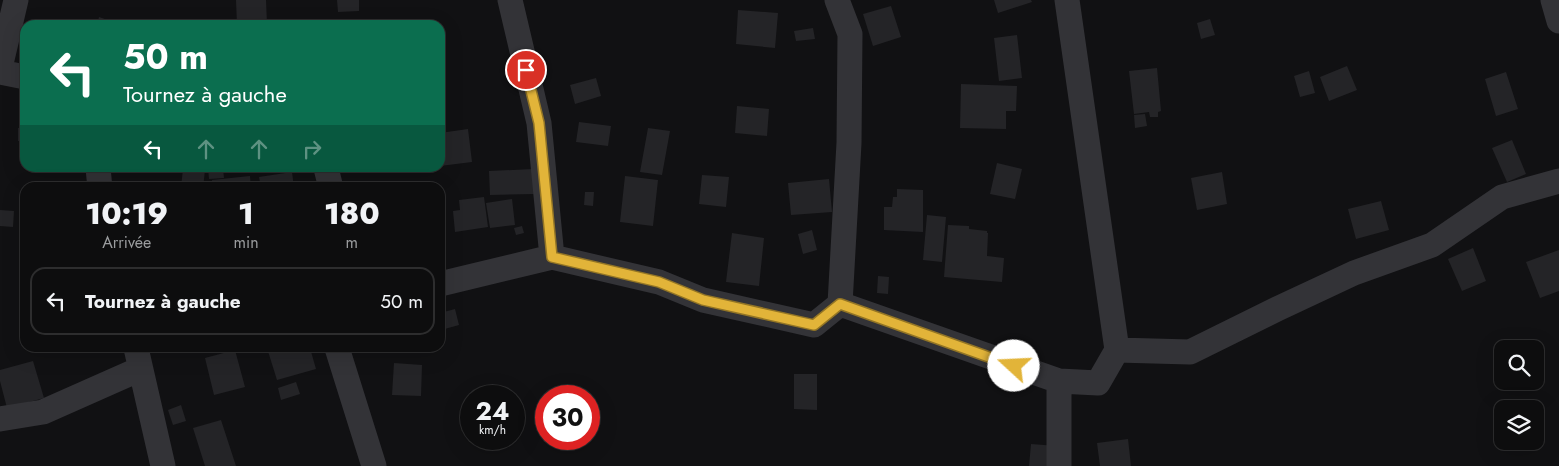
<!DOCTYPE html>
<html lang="fr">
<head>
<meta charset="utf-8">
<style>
	body { margin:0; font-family:Jost,sans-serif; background:#161617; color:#f1f3f6; height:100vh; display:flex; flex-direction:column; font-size:19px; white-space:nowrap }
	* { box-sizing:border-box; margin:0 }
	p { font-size:16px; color:#9a9c9e }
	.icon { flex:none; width:28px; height:28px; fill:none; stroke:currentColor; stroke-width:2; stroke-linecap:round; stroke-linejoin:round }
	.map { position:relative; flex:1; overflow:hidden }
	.details { position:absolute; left:20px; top:182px; width:425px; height:170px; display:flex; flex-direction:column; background:#0d0d0e; border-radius:15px; box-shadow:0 5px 20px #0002,0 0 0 1px #2d2d2e }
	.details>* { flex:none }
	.banner { position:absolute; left:20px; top:20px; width:425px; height:152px; border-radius:15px; box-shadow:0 5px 20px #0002,0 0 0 1px #2d2d2e; background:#0b6e4f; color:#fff; overflow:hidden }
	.fabs { position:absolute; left:1494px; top:340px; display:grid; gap:10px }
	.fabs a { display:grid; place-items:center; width:50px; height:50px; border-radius:10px; background:#0d0d0e; box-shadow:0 5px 20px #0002,0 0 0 1px #2d2d2e; font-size:25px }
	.speed { position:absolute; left:460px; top:385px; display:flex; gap:10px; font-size:25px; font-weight:700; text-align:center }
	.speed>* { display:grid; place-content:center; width:65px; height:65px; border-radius:50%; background:#0d0d0e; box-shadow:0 5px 20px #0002,0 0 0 1px #2d2d2e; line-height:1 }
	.speed small { font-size:12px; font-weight:400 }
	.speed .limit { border:8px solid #d22; background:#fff; color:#111 }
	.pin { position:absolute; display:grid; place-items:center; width:42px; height:42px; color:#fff; margin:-21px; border:2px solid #fff; border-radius:50%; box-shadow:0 1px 5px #0007 }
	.me { position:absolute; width:55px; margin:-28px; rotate:290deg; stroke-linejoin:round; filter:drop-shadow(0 0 4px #0008) }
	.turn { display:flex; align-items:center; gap:18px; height:105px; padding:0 20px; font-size:22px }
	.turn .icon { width:65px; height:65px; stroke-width:2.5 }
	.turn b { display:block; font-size:35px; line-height:42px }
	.lanes { display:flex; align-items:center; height:48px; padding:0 20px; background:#0003; justify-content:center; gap:25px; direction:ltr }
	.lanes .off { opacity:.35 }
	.eta { display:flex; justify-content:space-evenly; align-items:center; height:85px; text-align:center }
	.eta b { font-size:30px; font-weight:800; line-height:35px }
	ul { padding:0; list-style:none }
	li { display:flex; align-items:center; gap:15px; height:68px; margin:0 10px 8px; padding:0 10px; border:2px solid #2d2d2e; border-radius:15px }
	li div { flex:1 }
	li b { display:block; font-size:19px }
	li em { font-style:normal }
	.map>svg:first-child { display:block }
	.building { fill:#242427 }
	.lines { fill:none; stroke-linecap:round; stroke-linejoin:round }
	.minor { stroke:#333337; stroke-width:25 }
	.route-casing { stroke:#937525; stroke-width:12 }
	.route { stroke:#e2b439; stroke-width:9 }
</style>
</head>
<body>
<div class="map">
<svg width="1559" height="466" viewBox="0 0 1559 466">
	<rect width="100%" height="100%" fill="#111113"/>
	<path class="building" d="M236,0h30l1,24 -30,1z
		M337,0h22v11l-21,1z
		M994,0h37l1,2 -34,11z
		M891,6l10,31 -28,9 -10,-32z
		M738,10l40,3 -3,35 -39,-4z
		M99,17l23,8h-25z
		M1210,19l5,16 -14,4 -4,-16z
		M813,28l2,11 -19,2 -2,-10z
		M1017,35l5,43 -23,3 -5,-43z
		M1347,66l10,24 -28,11 -9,-24z
		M1157,68l4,43 -3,1v5h-8l-1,-5 -15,2 -5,-43z
		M1309,71l6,22 -15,4 -6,-21z
		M1506,72l12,37 -22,7 -11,-37z
		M596,78l5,18 -26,8 -5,-19z
		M961,84l56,2 -1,25h-10v18l-46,-1z
		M737,106l32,3 -2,27 -32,-3z
		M1145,114l2,12 -12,2 -1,-13z
		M579,122l32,4 -3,20 -32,-4z
		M18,128h7v13h-7z
		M648,128l22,3 -8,44 -22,-3z
		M468,129l4,33 -32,4v-33z
		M1512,140l14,34 -19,8 -15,-34z
		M997,163l25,6 -7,30 -25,-5z
		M183,168l22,2 -2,18h-22z
		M208,168h15l1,10 -15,1z
		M533,169l1,25 -44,1 -1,-24z
		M292,172l2,16h-33l-2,-11z
		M1222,172l5,32 -30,6 -6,-32z
		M702,175l27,2 -3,30 -27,-3z
		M250,176l1,12h-38l-1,-8z
		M625,176l33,4 -5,46 -33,-4z
		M829,179l3,33 -41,3 -3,-32z
		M897,189l26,1v42l-39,-2v-23h8l1,-10h4z
		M585,192h9l-1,14 -9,-1z
		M484,197l4,30 -33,5 -2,-21 7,-1 -1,-10z
		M512,199l3,26 -25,3 -4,-25z
		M1381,201l8,29 -33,9 -8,-30z
		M0,210l14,1 -1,16 -13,-1z
		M927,215l19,2 -4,45 -19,-2z
		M948,225l21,1v3l18,2v2h1l-1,23 17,2 -2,24 -58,-5z
		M522,226l2,7 -8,2 -2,-7z
		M812,230l5,20 -14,4 -5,-20z
		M732,233l32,5 -5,48 -33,-4z
		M1473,248l13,33 -24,10 -14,-32z
		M1559,250v41l-19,7 -14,-36z
		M878,276l11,1 -1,17 -11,-1z
		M455,309l4,16 -18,5 -1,-17z
		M267,348h38v2l5,-2 6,21 -39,11z
		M235,350l10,37 -31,8 -9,-37z
		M33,361l11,37 -37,10 -7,-27v-11z
		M394,363l28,2 -1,31 -29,-1z
		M794,374h23v36l-23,-1z
		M296,382l4,12 -19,6 -3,-12z
		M181,405l5,16 -13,4 -5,-15z
		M221,420l15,46h-31l-12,-38z
		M1128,439l3,27h-31l-3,-23z
		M1031,444l26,2 -2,20h-26z"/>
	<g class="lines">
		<path class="minor" d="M510,0l29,123 13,134
			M837,0l13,34 -1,109 -9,161
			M1067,0l50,350
			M1553,0l6,21
			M0,68l16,-68
			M0,72l25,5
			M98,168l2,20
			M326,168l5,20
			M440,284l112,-27 107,25 44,18 111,25 26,-21 219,77 39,2 19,-33 73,2 87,-43 77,-36 78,-28 70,-48 57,-16
			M136,348l27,118
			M337,348l37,118
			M1059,381v85
			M0,419l43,-7 97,-43"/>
	</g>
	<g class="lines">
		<g class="route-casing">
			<path id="route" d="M526,70l13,53 13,134 107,25 44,18 111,25 26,-21 174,62"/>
		</g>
		<use href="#route" class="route"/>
	</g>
</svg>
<div class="fabs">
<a><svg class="icon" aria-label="search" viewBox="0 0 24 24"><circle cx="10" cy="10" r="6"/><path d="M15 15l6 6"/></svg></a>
<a><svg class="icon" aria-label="layers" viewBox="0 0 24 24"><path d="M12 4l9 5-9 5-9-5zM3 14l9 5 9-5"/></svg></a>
</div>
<div class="speed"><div>24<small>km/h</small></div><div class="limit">30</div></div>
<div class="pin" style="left:526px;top:70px;background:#d93025"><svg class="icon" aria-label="arrive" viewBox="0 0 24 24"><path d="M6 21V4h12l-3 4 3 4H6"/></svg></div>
<svg class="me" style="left:1014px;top:366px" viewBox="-20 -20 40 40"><circle r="19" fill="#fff"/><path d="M0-13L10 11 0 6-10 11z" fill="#e2b439"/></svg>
<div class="banner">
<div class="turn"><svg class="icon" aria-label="left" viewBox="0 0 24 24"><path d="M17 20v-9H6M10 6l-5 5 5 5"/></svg><div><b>50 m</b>Tournez à gauche</div></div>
<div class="lanes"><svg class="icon" aria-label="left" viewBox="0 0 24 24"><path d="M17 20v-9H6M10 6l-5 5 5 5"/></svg><svg class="icon off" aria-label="ahead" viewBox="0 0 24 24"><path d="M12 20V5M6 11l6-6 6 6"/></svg><svg class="icon off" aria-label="ahead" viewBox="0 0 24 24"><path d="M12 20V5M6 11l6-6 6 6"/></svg><svg class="icon off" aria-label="right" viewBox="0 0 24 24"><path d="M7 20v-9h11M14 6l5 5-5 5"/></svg></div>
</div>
<section class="details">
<div class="eta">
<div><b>10:19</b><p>Arrivée</p></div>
<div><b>1</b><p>min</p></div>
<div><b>180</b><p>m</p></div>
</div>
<ul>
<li><svg class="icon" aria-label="left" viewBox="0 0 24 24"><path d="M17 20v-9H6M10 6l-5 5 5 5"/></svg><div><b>Tournez à gauche</b></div><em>50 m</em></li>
</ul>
</section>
</div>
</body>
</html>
